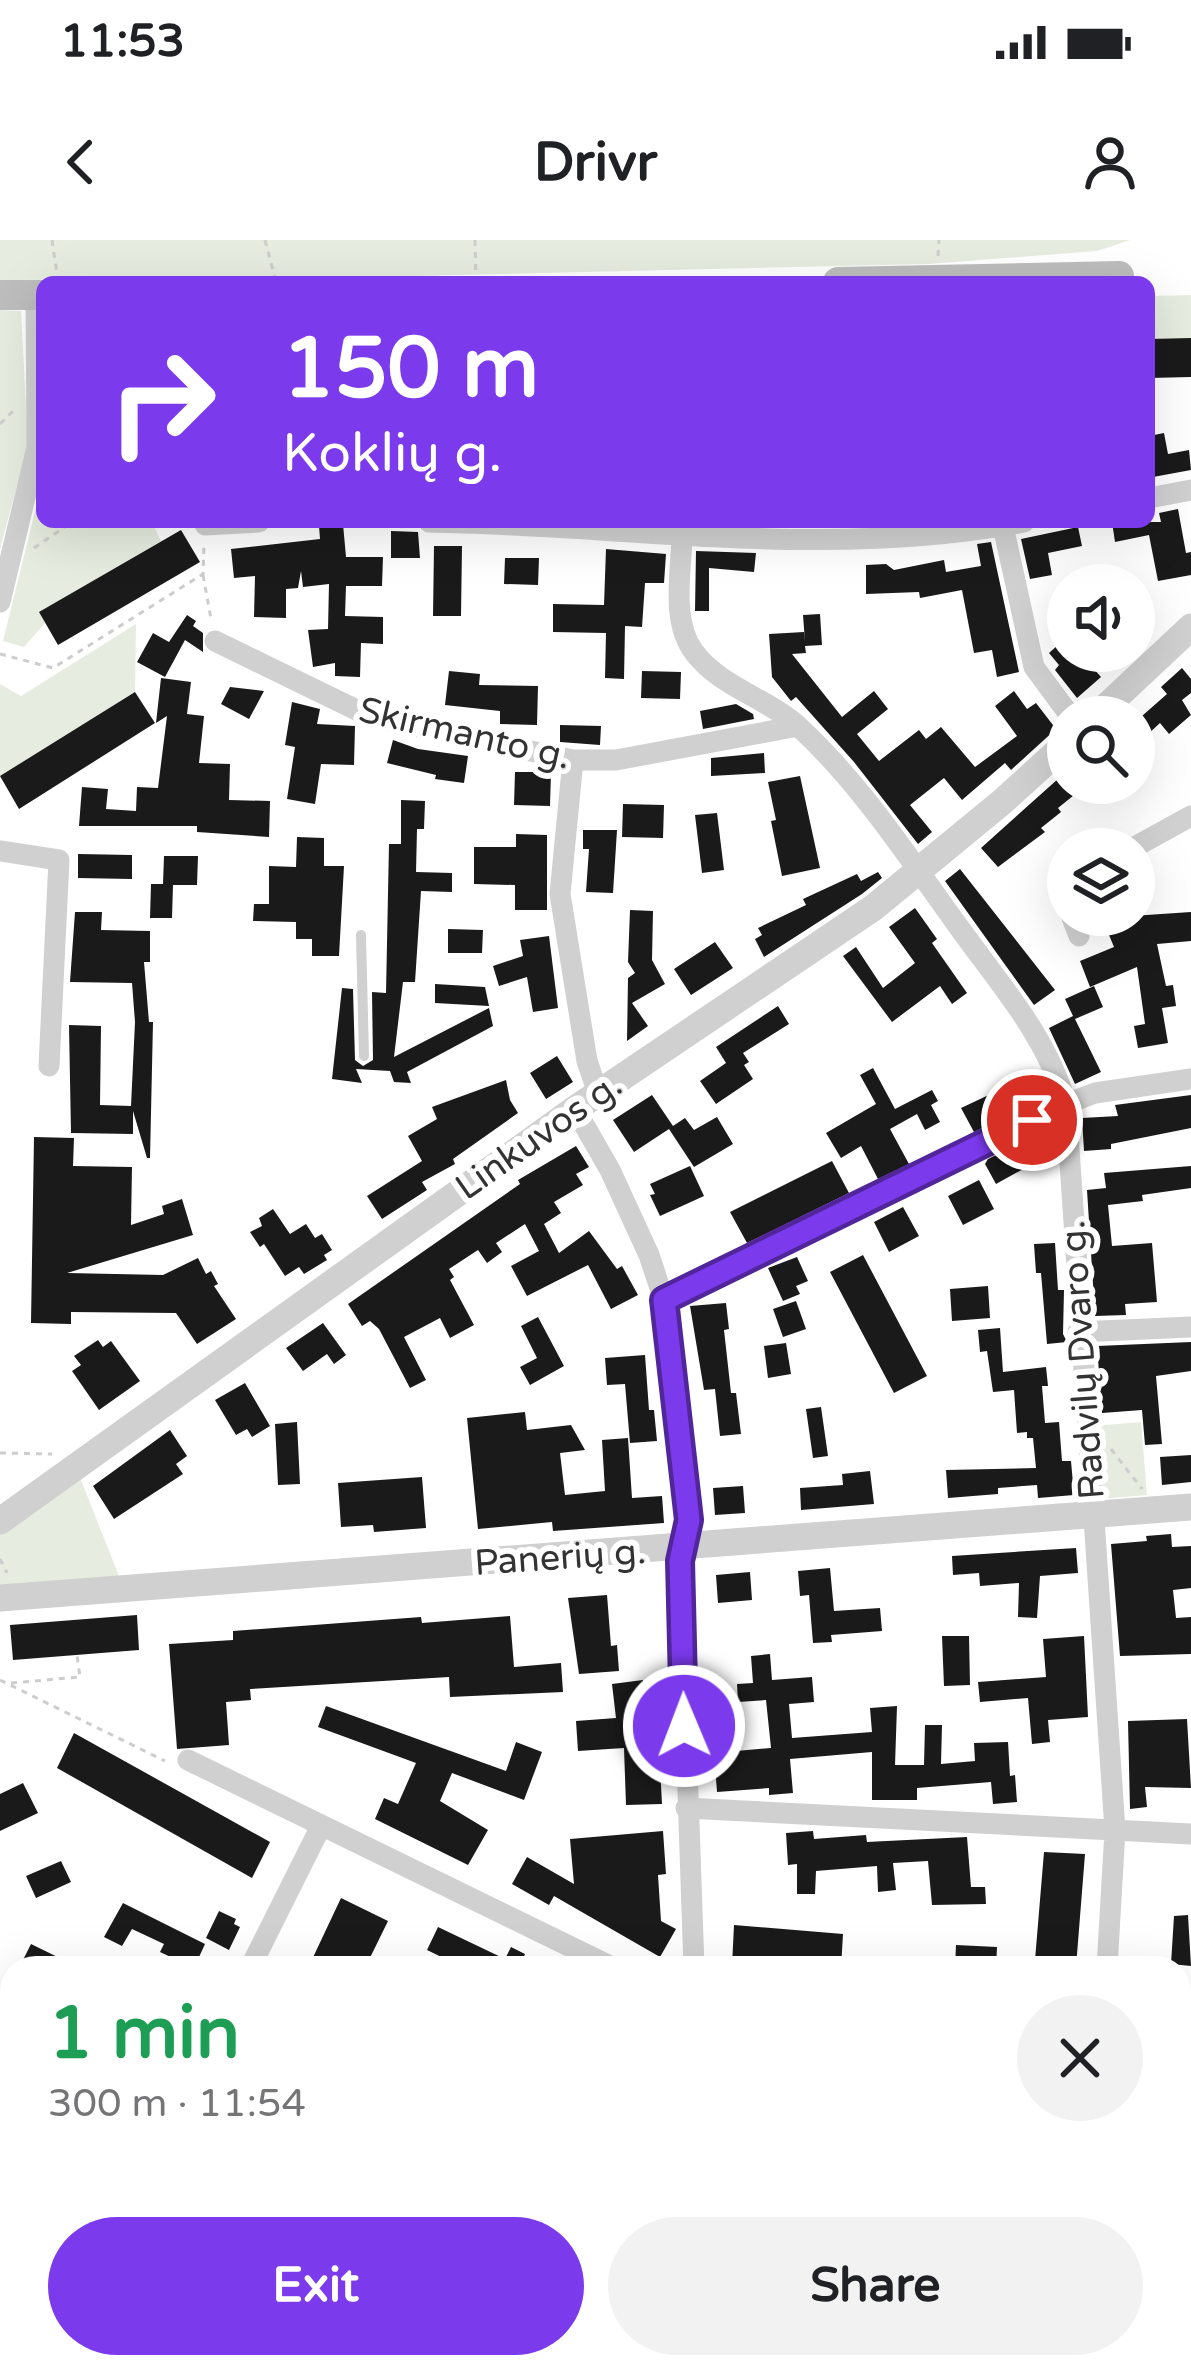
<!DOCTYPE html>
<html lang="en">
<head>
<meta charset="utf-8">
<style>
	body { margin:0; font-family:"Varela Round",sans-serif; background:#f2f2f2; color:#202124; height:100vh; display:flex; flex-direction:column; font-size:45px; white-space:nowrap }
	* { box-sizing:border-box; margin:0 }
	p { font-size:39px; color:#757577 }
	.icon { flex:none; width:66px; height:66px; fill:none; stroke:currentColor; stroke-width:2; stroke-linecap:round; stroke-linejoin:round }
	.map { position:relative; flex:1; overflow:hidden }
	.drawer { position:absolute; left:0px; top:1716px; width:1191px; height:423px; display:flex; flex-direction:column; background:#fff; border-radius:36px 36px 0 0; box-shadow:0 12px 48px #0002 }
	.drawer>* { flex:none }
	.top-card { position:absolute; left:36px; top:36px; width:1119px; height:252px; border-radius:18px; box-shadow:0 12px 48px #0002; background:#7c3aed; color:#fff; overflow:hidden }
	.fabs { position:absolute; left:1047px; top:324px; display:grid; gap:24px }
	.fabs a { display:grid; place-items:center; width:108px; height:108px; border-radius:50%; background:#fff; box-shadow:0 12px 48px #0002; font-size:60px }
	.pin { position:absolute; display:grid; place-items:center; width:102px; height:102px; color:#fff; margin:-51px; border:6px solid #fff; border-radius:50%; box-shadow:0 3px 12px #0007 }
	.me { position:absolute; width:132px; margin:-66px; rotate:359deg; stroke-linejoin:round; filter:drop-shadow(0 0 9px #0008) }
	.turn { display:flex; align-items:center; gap:42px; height:252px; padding:0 48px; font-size:54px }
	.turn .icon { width:156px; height:156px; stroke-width:2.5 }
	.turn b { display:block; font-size:84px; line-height:102px }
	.round { display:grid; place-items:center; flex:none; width:126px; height:126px; border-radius:63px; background:#f2f2f2 }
	.overview { display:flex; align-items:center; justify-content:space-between; height:204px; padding:0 48px }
	h1 { font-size:72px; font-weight:800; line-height:90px; color:#1e9e55 }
	.action { display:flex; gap:24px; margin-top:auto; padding:24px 48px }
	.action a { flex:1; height:138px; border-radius:72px; background:#7c3aed; color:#fff; font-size:48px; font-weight:800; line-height:138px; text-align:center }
	.action a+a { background:#f2f2f2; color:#202124 }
	.status { display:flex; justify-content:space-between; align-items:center; height:84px; padding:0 60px; background:#fff; direction:ltr }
	.status svg { height:33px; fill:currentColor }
	header { display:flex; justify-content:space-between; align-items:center; height:156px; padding:0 48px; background:#fff; font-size:54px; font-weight:800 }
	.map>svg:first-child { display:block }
	.green { fill:#e6ecdf }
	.building { fill:#1a1a1a }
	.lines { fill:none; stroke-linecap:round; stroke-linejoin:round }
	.path { stroke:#cdcdcd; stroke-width:3; stroke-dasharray:6 6; stroke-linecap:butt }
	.service { stroke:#d0d0d0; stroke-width:10 }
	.minor { stroke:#d0d0d0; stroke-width:21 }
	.tertiary { stroke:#d0d0d0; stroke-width:27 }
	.secondary { stroke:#bdbdbd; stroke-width:30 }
	.route-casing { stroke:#51269a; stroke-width:30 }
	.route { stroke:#7c3aed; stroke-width:21 }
	.labels { text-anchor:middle; stroke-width:12; stroke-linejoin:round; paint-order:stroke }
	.street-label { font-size:36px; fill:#333; stroke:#fff }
</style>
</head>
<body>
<div class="status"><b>11:53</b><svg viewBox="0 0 49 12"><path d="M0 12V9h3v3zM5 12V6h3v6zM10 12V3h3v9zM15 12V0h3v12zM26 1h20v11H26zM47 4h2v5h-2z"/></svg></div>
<header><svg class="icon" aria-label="back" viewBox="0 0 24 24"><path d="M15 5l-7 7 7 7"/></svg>Drivr<svg class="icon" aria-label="person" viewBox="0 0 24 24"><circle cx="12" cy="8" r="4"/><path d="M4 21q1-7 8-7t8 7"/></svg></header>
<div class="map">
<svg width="1191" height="2138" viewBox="0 0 1191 2138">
	<rect width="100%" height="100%" fill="#fff"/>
	<path class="green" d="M0,0h1130l-33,11 -169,13 -644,15 -284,1z
		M1191,55v43l-42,1v-43z
		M0,70l21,1 7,133 -28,105z
		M42,243v39h110l9,19 -121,71 5,11 -21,24 -21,-6z
		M136,384l-1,68 -135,84v-92l21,12z
		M1141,1182l6,73 -47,4 -7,-73z
		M79,1235l40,101 -119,10v-53z"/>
	<path class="building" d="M1191,98v39l-42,1v-39z
		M1164,193l4,21 21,-4 2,20 -38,7 -4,-41z
		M1178,269l8,44 5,-1v23l-33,6 -9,-46 -34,7 -3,-20h49l-2,-9z
		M343,284l3,33h37l-1,29h-36l-1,30 38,1v27l-22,-1 -1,34 -25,-1v-13l-22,4 -5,-37 20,-1 1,-45 -26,3 -2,-16 -3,17 -12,1v29l-32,-1 1,-41 -21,2 -3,-29 89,-10 -1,-13z
		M1078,287l4,19 -34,7 4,22 -22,4 -9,-40z
		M181,290l19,32 -142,83 -19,-33z
		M391,291l27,1 2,26h-29z
		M991,302l28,130 -22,5 -5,-27 -18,3 -12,-63 -42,8 -1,-6 -53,2v-29l20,-1 8,6 50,-10 2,12 35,-6 -4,-22z
		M434,306h28l-1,70h-28z
		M606,309l60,5 -2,29h-19l-3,44 -17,-1 -1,53 -19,-1 1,-45 -53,-1v-28l51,1z
		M696,311l60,2 -2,19 -45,-4v43h-14z
		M505,318h34l-1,27 -34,-1z
		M820,374l2,31 -17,1 1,7 -14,1 50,63 32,-26 14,18 -31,25 22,27 40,-31 7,9 15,-12 34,40 42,-31 -22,-30 19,-15 13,18 9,-6 20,26 -45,41 -6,-7 -43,37 -18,-22 -34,27 22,27 -14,12 -64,-82 -58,-65 -5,4 -19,-24 -3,-43 35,-2 1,10 -2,-27z
		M187,375l9,6 -3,5 10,7v19l-18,-12 -20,37 -28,-15 16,-29 16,9z
		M1068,396v16l10,-1 23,26 -24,21 -22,-28 4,-5 -10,-12z
		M1182,428l9,11v14l-9,7 9,15 -22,19 -9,-11 -26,24v-24l33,-29 -6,-7z
		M449,431l31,3 -1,11 59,1 -1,39 -37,-1v-13l-55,-6z
		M642,431l39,1 -1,27 -39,-1z
		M161,438l30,4 -4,32 17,2 -5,47 31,1 -1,36 41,1 -1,36 -72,-5v-6h-118l3,-39 26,2 -2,20 30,2 1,-24 21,1 9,-72 -11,7z
		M230,447l34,4 -15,28 -28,-15z
		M135,452l20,31 -136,86 -19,-33z
		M292,462l28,7 -3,15 38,2 -1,39 -33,-1 -6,40 -28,-5 8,-52 -10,-2z
		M736,464l17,10 1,5 -51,10 -3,-18z
		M560,485l41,1 -1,19 -40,-3z
		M393,500l25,9 50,7 -4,27 -29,-4 1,-4 -49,-12z
		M764,513l1,20 -54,3v-18z
		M1068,530v13h21l-31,25 3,4 -20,16 4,4 -47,35 -17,-19z
		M515,532h36l-1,34 -36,-1z
		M800,536l20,92 -38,8 -11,-55 5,-1 -8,-38z
		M401,560l24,1 -1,28h-7l-1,43 36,1v19l-31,-1 -6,91h-12l-9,75 95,-49 4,18 -86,46 4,11 -17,-1 -4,-11 -34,-2 6,14 -30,-4 10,-91 11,1 2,71 8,6 10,-6 -1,-68 14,1 3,-149h12z
		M623,564l41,1 -1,33 -41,-1z
		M717,573l7,57 -22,3 -7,-58z
		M583,590h34l-4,63 -27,-1 3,-43h-6z
		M516,594l31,1v75h-32v-25l-41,-1v-37h42z
		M297,597l27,1v28h20l-5,90h-27v-17h-16v-17l-43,-1 1,-17h15v-38l27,1z
		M78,614l54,1v24l-54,-1z
		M164,616h34l-1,29h-24l-1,33h-22l1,-34h12z
		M960,629l95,121 -21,15 -89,-124z
		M878,632l4,6 -20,16 -98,63 -9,-18 7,-4 -4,-7 48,-23 -3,-6 54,-25 4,7z
		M915,668l22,31 -5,4 35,50 -15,11 -12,-18 -48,36 -49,-66 13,-9 27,41 32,-25 -26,-36z
		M630,670l23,1 -1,49 13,24 -33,19 16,23 -21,15 1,-63 7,-5 -7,-11z
		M75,672h27l-1,18 49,1v31h-6l5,60h4l-3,136h-3l-14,-47v23l-62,-1 -2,-108 32,1 -1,79 31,1 4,-84 -3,-39 -62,-1z
		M1191,672v29l-34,3 9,42 7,-1 3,21 -14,2 6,35 -30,5 -4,-22 11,-2 -8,-57 -47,20 -10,-26 34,-14 -12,-29z
		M448,689l35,1 -1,23h-34z
		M549,696l9,72 -25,4 -6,-35 -28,9 -6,-20 30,-10 -3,-16z
		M715,702l18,26 -42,27 -17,-26z
		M435,744l50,3 4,19 -54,-3z
		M1094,746l9,21 -28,12 26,53 -26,12 -26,-56 24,-12 -8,-17z
		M778,766l11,18 -46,29 6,9 -5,3 9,14 -37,25 -16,-23 26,-18 -10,-16z
		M557,816l16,26 -27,17 -16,-26z
		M873,828l22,41 37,-19 6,11 -7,4 9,17 -15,8 -8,-16 -27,15 19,35 -31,15 -17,-33 -20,12 -15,-25 50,-29 -16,-29z
		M1038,832l10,24 -74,36 -13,-24z
		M506,840l4,20 8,13 -65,46 2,5 -33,18 5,8 -45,29 -15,-23 55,-35 -14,-25 29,-17 -5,-12z
		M652,855l21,31 12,-8 9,12 23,-13 16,27 -39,23 -25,-38 -35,23 -21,-32z
		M1191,855v33l-80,16v5l-27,2 -2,-33 36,-2 -3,-11z
		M1045,891l9,21 -58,32 -11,-20 3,-5z
		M34,897l40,1 -1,28 59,1 -1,58 33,-11 -2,-8 20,-7 11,36 -126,38 96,2 35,-17 8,16 5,-3 7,13 -4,2 22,33 -39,25 -21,-31 -105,-1v12l-40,-1z
		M576,906l13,21 -13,7 7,11 -29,17 7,11 -17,11 15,29 30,-22 28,38 5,-3 16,29 -27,14 -23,-44 -61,31 -16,-30 28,-15 -14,-27 -29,19 6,9 -15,11 -9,-13 -29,19 5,8 -4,3 24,45 -24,13 -10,-20 -36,19 22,43 -16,8 -31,-59 -9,-8 -8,5 -14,-22 172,-120 -2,-4z
		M832,921l17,32 -102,50 -17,-31z
		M690,926l14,30 -44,20 -10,-21 5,-1 -5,-10z
		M1191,926v22l-49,7 1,6 -35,4 4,41 40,-3 5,59 -32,2 1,11 -31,1 -8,-126 19,-2 -2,-15z
		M979,940l15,29 -31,16 -15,-29z
		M903,967l16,29 -30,16 -15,-30z
		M273,969l17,25 16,-10 9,14 7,-4 10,16 -8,5 3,5 -23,14 -5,-7 -14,9 -21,-32 -4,3 -10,-15 12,-6 -3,-8z
		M1055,1003l3,47h6l-1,44 4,8 -20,2 -6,-71h-5l-2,-29z
		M863,1015l64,121 -33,17 -64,-121z
		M797,1017l11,24 -12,5 4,8 -17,7 -15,-33z
		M988,1046l2,32 -38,3 -2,-32z
		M796,1061l10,28 -23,8 -10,-28z
		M726,1063l3,26 -5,1 7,63h5l5,41 -21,2 -5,-47 -11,1 -14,-84z
		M538,1077l26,49 -34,19 -10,-18 17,-9 -16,-32z
		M323,1083l23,32 -12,9 -7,-10 -24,17 -17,-23z
		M1000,1088l3,44 43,-5 2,19h-6l3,37 14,-1 3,39h9l3,34 -36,3 -1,-13 -39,3v6l-50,4 -2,-28 90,-2 -3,-30h-6v-6l-10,1 -3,-43 -21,2 -6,-41 -7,1 -2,-22z
		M98,1100l5,7 8,-6 29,40 -41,29 -27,-39 9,-6 -7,-9z
		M1191,1102v29l-35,5 6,68 -17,1 -3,-35 -40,3 -5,-67z
		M786,1103l5,31 -23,4 -4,-32z
		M645,1115l4,55h5l3,31 -27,2 -5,-59 -18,1 -2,-27z
		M245,1143l25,43 -18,11 -5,-8 -11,6 -21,-35z
		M821,1167l7,49 -15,2 -7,-49z
		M525,1172l2,18 44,-5 14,25 -25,3 5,42 40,-4 -3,-51 26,-2 4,60 30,-2 2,27 -111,8 -1,-9 -74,7 -11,-111z
		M297,1182l3,62 -22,1 -3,-61z
		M170,1190l17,26 -11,8 7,10 -69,45 -21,-33z
		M1191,1215v27l-29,3 -2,-28z
		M870,1231l4,33 -73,6 -1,-22 43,-3 -1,-11z
		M422,1237l4,51 -52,4 -1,-7 -32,2 -3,-44z
		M743,1246l2,27 -30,2 -2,-27z
		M1171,1294l1,13 19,-1v42l-18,2 3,28 15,-1v37l-71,2 -9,-112 36,-3 -1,-5z
		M1076,1308l2,25 -38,3 -3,42 -19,-1 1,-34 -39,3 -1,-13 -26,2 -1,-19z
		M830,1328l4,43 46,-3 2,23 -51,4 1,7 -19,1 -4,-48 -9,1 -2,-25z
		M750,1332l2,28 -34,3 -2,-28z
		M607,1355l4,51 6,-1 2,26 -40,3 -11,-76z
		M137,1375l2,35 -126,10 -3,-35z
		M510,1376l4,51 47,-4 2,29 -113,5 -1,-20 -199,12 1,11 -25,2 3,43 -52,4 -8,-105 64,-4v-9l188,-14 1,6z
		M942,1396h27l1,49 -26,1z
		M1084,1396l4,81 -40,3 2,22 -18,2 -4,-46 -48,4 -2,-20 68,-5 -3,-38z
		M770,1414l2,26 40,-3 2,25 -25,2 3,34 80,-6 -2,-24 27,-2 -2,59h29l1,-40h17l-1,39 34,-3 -1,-18 34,-1 2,34 5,-1 2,27 -24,2 -2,-22 -74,6v12h-45v-48l-82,7 3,34 -24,2v-7l-52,4 -3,-39 57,-5 -5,-48 -28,2 -1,-18 16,-1 -2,-27z
		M643,1440l7,66h9l3,58 -36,1 -2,-57 -46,3 -2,-30 40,-3 -4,-34z
		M326,1466l180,65 10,-29 26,10 -18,48 -72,-27 -12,28 48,29 -20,35 -93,-46 9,-21 14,6 18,-41 -98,-36z
		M1187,1479l4,69 -46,-1 2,20 -17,2 -2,-88z
		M74,1493l196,109 -18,36 -195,-110z
		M23,1543l15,30 -38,18v-37z
		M663,1591l3,43 -8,1 3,46 15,8 -16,28 -106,-61 -5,9 -37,-21 15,-27 47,27 -4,-45z
		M813,1591l1,8 52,-4 1,7 100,-5 4,50h14l1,17 -54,1 -4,-44 -35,2 3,27 -18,2 -1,-26 -61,5 -1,23h-18v-30l-9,1 -2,-32z
		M1044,1612l41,2 -9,113 -24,-1v-5l-17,-1z
		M61,1621l10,21 -35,16 -10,-22z
		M341,1658l47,23 -23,47h-57z
		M123,1663l82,41 -11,24 -34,-16 4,-8 -32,-15 -10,17 -18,-9z
		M219,1671l17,8 -2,5 6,3 -11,23 -23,-12z
		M1188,1675l3,51 -20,-2 3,-48z
		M734,1685l109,9 -2,34 -109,-2z
		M438,1687l67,32 6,-12 14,7 -5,12 4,2h-60l-37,-18z
		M31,1704l49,24h-61z
		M956,1705l41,2 -1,21h-41z"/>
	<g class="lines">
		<path class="path" d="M52,0l5,34
			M265,0l11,42
			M475,0l1,42
			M938,16l1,-16
			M0,184l14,-14
			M34,308l38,-26
			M203,335l8,44
			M0,414l53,14 150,-94 1,-30
			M1111,1209l31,40
			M0,1213l52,1
			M0,1319l7,14
			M0,1440l165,81
			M11,1443l69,-6 -3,-22
			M1187,2104l4,2
			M1071,2138l5,-11"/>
		<path class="service" d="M361,695l3,121"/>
		<path class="minor" d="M1149,258l42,-8
			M429,282c198,3 398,38 595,0
			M205,285l54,-3
			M1003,286l31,141 37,50
			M682,297c-1,35 -11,85 12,115 26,35 73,46 104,74 63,58 110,131 160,200 40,56 89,110 108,178l49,726 -8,138
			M0,362l37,-155 -1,-152
			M215,401l156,76 202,43h43l182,-34
			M573,520l-13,134 27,167 11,32
			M1131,609l60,-33
			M0,611l59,9 -10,206
			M1071,675l8,21
			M575,869l35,61 39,85 15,45 25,220 -9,41 14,407
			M664,1060l402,-196 29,-11 96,-14
			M1078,1092l113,-5
			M188,1520l426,208
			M686,1568l505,26
			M250,1728l71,-142
			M1179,2005l12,6
			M317,2127l26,11
			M805,2127l21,11
			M50,2138l5,-11
			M521,2138l5,-11
			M1020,2138l4,-11"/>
		<path class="tertiary" d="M1095,477l96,-90
			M0,1281l575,-412 298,-201 129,-106 66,-60
			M0,1358l1191,-91"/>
		<path class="secondary" d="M838,42l281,-6
			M0,55h42"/>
	</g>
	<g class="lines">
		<g class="route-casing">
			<path id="route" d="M684,1486l-4,-165 9,-41 -25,-220 368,-180"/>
		</g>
		<use href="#route" class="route"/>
	</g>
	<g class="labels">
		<g class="street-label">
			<text transform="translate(465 492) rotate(13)" y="13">Skirmanto g.</text>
			<text transform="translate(538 895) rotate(-35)" y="13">Linkuvos g.</text>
			<text transform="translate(1081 1120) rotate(-94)" y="13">Radvilų Dvaro g.</text>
			<text transform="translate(560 1316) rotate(-4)" y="13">Panerių g.</text>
		</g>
	</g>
</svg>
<div class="fabs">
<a><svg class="icon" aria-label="sound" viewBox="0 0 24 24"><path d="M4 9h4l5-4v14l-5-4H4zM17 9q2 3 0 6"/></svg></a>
<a><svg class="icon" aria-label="search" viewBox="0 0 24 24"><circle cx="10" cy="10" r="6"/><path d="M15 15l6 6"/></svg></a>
<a><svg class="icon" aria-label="layers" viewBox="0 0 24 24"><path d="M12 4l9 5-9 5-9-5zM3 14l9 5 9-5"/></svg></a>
</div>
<div class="pin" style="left:1032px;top:880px;background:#d93025"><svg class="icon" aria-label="arrive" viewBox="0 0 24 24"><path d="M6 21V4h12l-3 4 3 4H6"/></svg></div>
<svg class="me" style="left:684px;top:1486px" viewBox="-20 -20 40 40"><circle r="17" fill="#7c3aed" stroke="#fff" stroke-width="3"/><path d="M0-11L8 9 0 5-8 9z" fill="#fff"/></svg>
<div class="top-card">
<div class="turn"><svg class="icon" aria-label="right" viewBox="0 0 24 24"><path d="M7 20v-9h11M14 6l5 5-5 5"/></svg><div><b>150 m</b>Koklių g.</div></div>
</div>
<section class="drawer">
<div class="overview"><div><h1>1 min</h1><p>300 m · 11:54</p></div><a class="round"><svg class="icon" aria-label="close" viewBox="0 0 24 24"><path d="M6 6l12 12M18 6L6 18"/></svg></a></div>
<div class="action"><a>Exit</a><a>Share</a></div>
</section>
</div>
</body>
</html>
